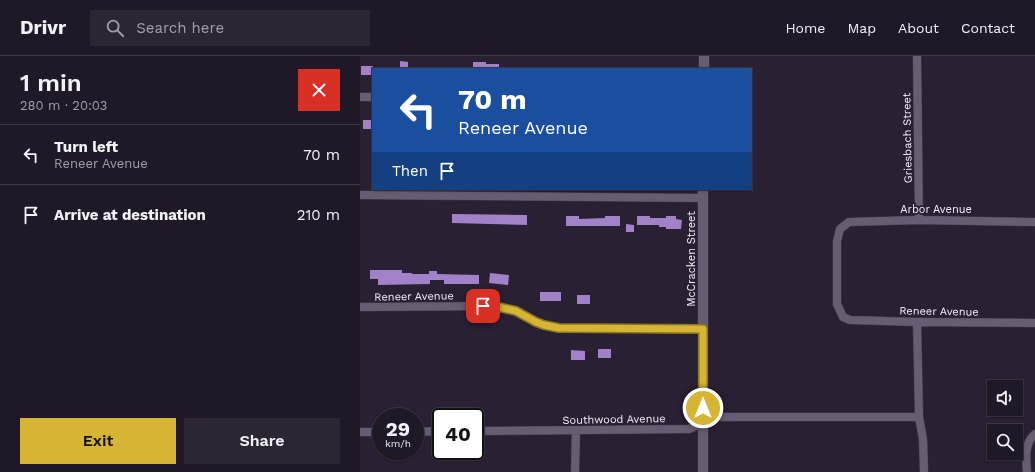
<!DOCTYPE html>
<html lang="en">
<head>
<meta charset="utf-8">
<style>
	body { margin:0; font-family:"Work Sans",sans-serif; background:#2c2532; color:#f1f3f6; height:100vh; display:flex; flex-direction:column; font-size:15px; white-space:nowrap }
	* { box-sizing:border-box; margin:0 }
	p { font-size:13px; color:#a1a0a7 }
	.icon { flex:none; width:22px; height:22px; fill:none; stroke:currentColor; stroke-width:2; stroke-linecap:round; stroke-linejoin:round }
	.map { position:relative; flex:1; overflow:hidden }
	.drawer { display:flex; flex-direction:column; background:#1f1826; width:360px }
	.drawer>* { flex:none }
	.hud { position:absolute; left:12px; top:12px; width:380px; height:122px; border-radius:0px; box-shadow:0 1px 3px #0004,0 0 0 1px #3c3743; background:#1a4fa0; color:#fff; overflow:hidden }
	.tools { position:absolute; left:627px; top:324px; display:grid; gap:8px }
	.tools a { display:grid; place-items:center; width:36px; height:36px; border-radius:0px; background:#1f1826; box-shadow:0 1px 3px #0004,0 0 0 1px #3c3743; font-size:20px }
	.speed { position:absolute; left:12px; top:352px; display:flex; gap:8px; font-size:20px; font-weight:700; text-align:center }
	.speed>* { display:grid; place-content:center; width:52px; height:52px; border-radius:50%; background:#1f1826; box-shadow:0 1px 3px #0004,0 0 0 1px #3c3743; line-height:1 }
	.speed small { font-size:10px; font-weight:400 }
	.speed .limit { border:2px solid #111; border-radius:6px; background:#fff; color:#111 }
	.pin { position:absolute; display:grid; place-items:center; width:34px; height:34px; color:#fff; margin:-17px; border-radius:8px; box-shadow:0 2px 6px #0006 }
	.me { position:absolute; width:44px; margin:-22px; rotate:0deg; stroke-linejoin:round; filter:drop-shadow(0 0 3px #0008) }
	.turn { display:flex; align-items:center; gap:14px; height:84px; padding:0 20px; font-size:18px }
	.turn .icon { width:52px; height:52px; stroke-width:2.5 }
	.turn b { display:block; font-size:28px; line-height:34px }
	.then { display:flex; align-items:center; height:38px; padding:0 20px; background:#0003; gap:8px; font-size:15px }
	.round { display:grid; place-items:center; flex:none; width:42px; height:42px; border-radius:0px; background:#2c2532 }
	.summary { display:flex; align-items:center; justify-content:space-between; height:68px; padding:0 20px }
	h1 { font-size:24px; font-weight:600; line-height:30px }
	.button { display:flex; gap:8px; margin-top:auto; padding:8px 20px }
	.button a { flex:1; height:46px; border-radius:0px; background:#d6b534; color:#111; font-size:16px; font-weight:600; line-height:46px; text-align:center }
	.button a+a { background:#2c2532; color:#f1f3f6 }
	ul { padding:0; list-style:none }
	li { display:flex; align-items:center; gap:12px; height:60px; padding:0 20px; border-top:1px solid #3c3743 }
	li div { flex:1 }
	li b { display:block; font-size:15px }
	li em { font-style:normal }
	header { display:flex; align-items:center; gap:24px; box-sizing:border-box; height:56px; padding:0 20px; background:#1f1826; border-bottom:1px solid #3c3743 }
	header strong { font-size:19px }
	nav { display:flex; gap:22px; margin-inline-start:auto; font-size:14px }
	.search { width:280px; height:36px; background:#2c2532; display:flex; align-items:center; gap:10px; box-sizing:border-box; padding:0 14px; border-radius:0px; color:#a1a0a7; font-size:15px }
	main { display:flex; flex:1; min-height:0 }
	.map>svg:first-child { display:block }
	.building { fill:#a182c8 }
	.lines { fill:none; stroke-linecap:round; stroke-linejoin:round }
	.minor-casing { stroke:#433c4c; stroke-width:9 }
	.tertiary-casing { stroke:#433c4c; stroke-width:11 }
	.minor { stroke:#665d73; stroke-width:8 }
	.tertiary { stroke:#665d73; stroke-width:10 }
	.route-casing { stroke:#8b7622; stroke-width:10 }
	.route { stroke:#d6b534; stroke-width:7 }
	.labels { text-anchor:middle; stroke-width:4; stroke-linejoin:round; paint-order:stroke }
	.street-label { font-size:11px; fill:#f4effc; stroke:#292033 }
</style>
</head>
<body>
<header>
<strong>Drivr</strong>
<div class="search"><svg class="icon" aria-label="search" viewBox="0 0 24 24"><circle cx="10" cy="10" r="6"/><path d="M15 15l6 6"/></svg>Search here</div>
<nav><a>Home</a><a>Map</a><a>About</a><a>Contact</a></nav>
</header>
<main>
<section class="drawer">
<div class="summary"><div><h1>1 min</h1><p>280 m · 20:03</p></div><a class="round" style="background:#d93025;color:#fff"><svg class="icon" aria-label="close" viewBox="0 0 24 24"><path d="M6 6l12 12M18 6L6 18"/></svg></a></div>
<ul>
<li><svg class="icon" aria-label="left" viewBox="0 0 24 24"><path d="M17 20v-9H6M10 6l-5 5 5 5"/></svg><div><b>Turn left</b><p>Reneer Avenue</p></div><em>70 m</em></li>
<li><svg class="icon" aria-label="arrive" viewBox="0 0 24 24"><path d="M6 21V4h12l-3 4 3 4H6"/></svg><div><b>Arrive at destination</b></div><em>210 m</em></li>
</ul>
<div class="button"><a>Exit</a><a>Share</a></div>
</section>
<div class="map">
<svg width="675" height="416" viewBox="0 0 675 416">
	<rect width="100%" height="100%" fill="#292033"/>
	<path class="building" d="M40,5l8,1v7h-8z
		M113,6h13v2h13v5h-26z
		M1,10h12v9h-12z
		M3,64h10v9h-10z
		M92,158l75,1v10l-75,-2z
		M206,160h13v3l26,-1v-2h15v10h-54z
		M277,160h13v2h16v-2h10v3l6,1 -1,9h-15v-2h-7v-2h-22z
		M266,168l8,1v7h-8z
		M10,214h32v3h10v1h17v-3h8v3l42,1v9h-35v-4h-14v4l-52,1v-6h-8z
		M130,217l19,2 -1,10 -19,-2z
		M180,236h21v9h-21z
		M217,239h13v9h-13z
		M238,293h13v9h-13z
		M211,294l14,1v9h-14z"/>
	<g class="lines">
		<g class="minor-casing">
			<path id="minor" d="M557,0l2,164
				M0,41h13
				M0,139l343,3
				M675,166l-116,-2 -70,2 -9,7 -3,12v63l6,13 7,3 67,2 118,1
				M0,251l134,-1 22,5 20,11 8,3 15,3 144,1
				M557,266l2,95 4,22 1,33
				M115,375l214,-2 28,-12h202
				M0,376h21
				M55,376l26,-1
				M215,416l1,-42
				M667,416c-1,-13 -3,-29 8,-38"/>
		</g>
		<g class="tertiary-casing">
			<path id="tertiary" d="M344,13v-13
				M343,416v-283"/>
		</g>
		<use href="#minor" class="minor"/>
		<use href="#tertiary" class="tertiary"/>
	</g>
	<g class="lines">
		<g class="route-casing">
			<path id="route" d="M123,250h11l22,5 20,11 8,3 15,3 144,1v79"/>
		</g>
		<use href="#route" class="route"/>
	</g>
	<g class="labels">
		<g class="street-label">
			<text transform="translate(547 82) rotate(-91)" y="4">Griesbach Street</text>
			<text x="576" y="157">Arbor Avenue</text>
			<text transform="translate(331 203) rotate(-90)" y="4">McCracken Street</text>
			<text transform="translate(54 240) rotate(-1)" y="4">Reneer Avenue</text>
			<text transform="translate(579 255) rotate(1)" y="4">Reneer Avenue</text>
			<text transform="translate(254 363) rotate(-1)" y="4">Southwood Avenue</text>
		</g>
	</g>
</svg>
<div class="tools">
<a><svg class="icon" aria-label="sound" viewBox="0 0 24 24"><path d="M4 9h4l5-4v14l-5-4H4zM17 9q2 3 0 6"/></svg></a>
<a><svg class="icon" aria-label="search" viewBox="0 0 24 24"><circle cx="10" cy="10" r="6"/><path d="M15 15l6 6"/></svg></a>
</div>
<div class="speed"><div>29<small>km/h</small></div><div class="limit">40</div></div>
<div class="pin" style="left:123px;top:250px;background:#d93025"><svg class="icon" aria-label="arrive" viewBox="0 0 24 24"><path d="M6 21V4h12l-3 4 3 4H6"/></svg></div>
<svg class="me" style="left:343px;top:352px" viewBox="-20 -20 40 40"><circle r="17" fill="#d6b534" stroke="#fff" stroke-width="3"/><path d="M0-11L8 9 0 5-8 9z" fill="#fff"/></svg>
<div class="hud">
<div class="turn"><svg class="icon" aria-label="left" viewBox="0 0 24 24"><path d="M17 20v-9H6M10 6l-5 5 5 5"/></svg><div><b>70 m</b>Reneer Avenue</div></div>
<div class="then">Then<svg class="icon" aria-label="arrive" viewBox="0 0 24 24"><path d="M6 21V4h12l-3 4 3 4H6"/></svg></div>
</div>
</div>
</main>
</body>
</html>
